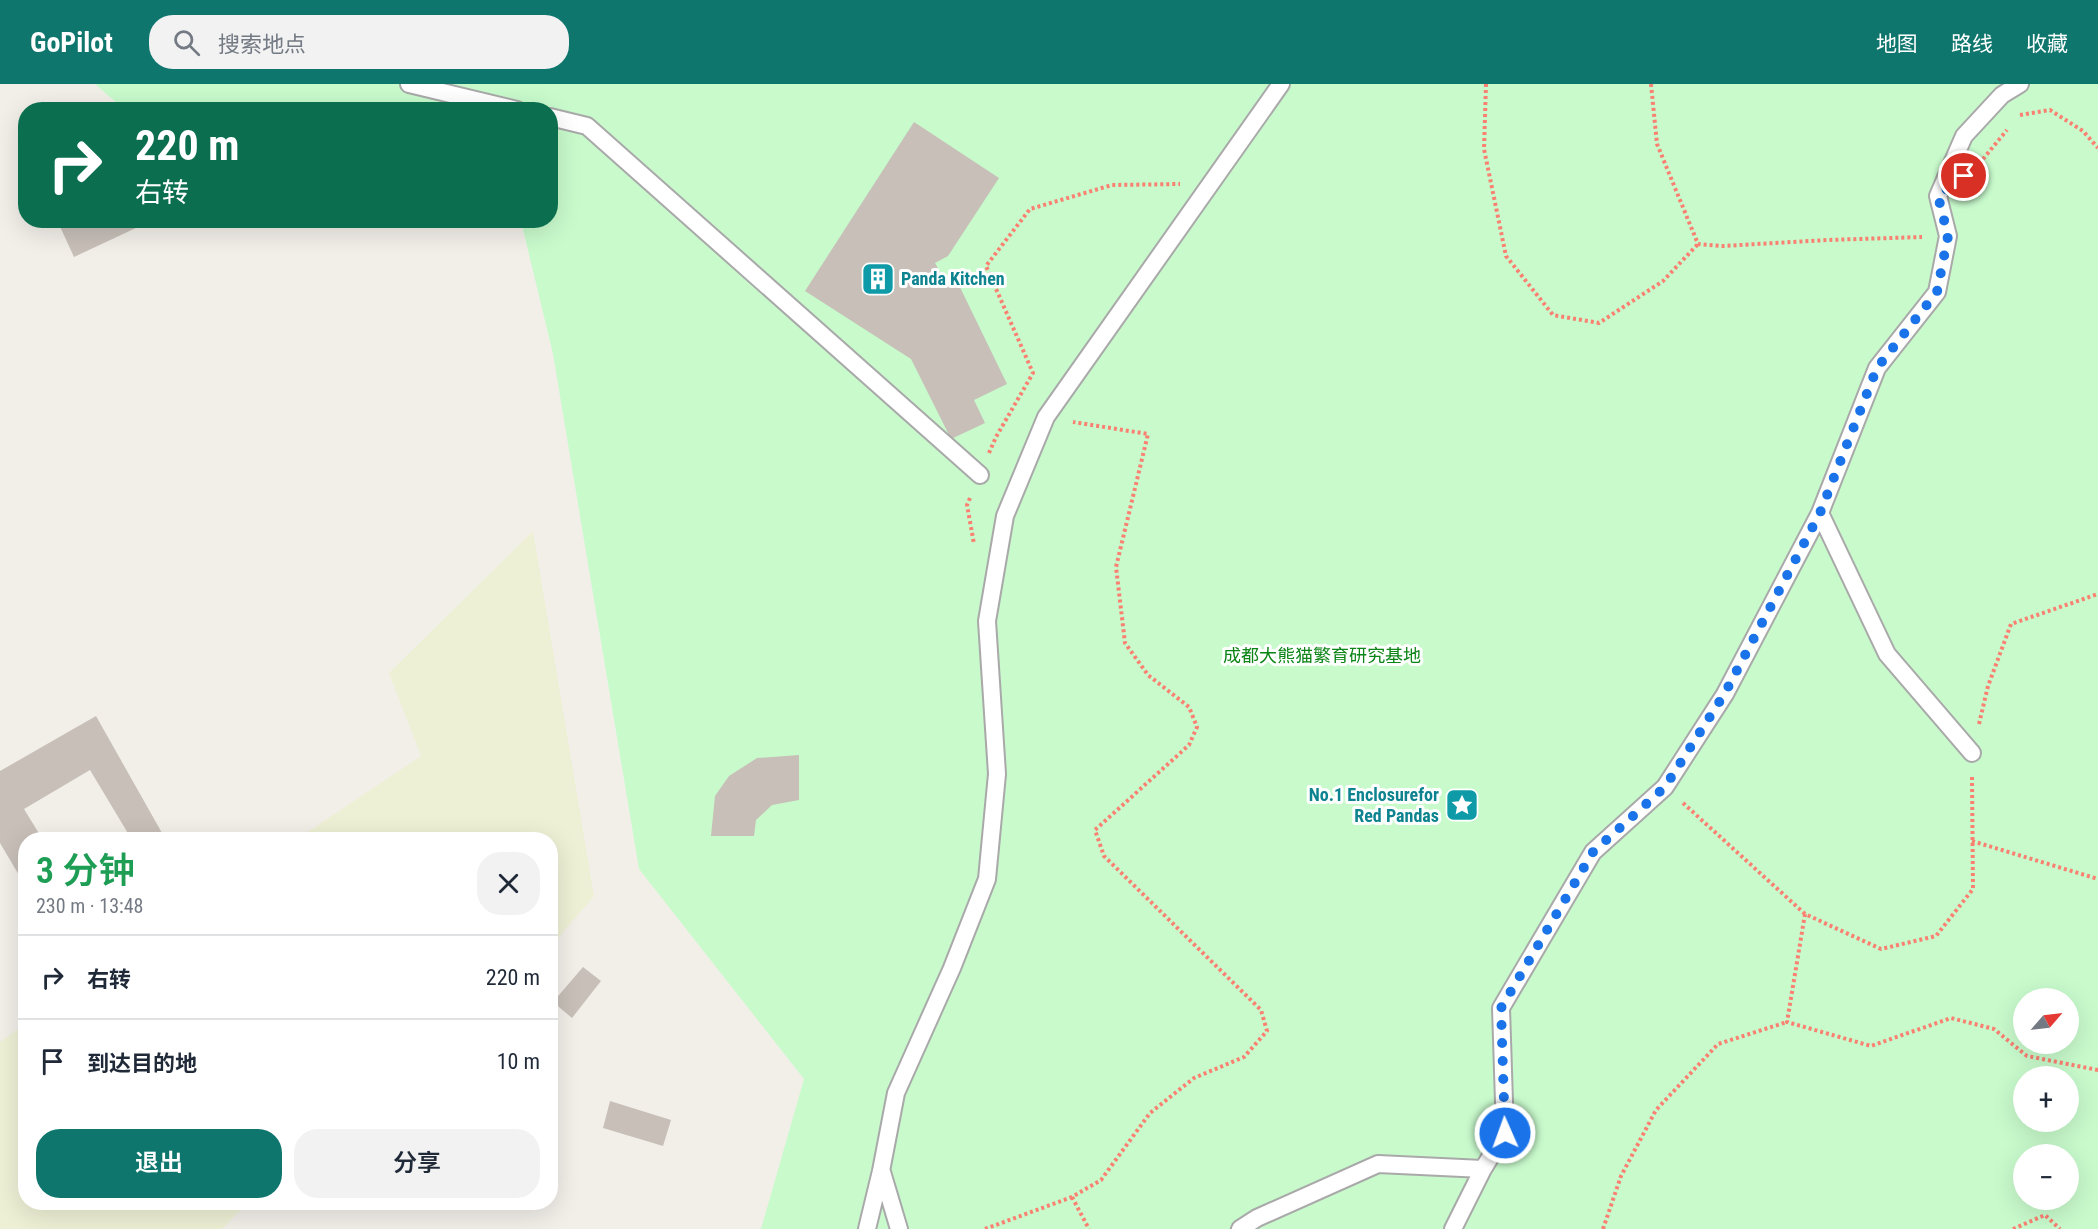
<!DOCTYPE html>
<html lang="zh">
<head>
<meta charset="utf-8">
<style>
	body { margin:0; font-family:"Roboto Condensed","Noto Sans SC",sans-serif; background:#f2f2f3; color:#1f2937; height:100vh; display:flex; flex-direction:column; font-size:22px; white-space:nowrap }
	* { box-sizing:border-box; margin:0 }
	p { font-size:20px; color:#747a83 }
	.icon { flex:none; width:33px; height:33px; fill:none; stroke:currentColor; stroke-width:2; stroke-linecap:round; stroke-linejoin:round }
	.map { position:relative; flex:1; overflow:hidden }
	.details { position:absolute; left:18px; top:748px; width:540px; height:378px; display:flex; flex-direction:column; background:#fff; border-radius:24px; box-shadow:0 6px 24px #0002 }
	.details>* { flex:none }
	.top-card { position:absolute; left:18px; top:18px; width:540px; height:126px; border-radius:24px; box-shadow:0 6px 24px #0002; background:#0b6e4f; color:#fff; overflow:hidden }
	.needle { width:39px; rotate:62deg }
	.buttons { position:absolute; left:2013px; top:904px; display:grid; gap:12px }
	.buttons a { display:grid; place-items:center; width:66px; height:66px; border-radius:50%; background:#fff; box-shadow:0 6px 24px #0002; font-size:30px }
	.pin { position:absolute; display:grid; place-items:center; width:51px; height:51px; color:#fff; margin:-26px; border:3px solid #fff; border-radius:50%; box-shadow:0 2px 6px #0007 }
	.me { position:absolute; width:66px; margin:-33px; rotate:358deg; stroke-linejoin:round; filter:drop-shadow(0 0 4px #0008) }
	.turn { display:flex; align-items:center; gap:21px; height:126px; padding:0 18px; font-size:27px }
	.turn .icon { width:78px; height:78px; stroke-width:2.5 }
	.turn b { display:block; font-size:42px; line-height:51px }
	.round { display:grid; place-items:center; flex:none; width:63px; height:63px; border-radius:24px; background:#f2f2f3 }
	.head { display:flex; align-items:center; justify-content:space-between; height:102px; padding:0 18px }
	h1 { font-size:36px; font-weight:600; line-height:45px; color:#1e9e55 }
	.button { display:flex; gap:12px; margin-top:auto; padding:12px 18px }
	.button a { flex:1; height:69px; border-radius:24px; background:#0f766e; color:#fff; font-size:24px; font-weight:600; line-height:69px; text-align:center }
	.button a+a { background:#f2f2f3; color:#1f2937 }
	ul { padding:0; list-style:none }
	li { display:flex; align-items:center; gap:18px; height:84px; padding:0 18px; border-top:2px solid #e0e1e3 }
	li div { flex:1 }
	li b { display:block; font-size:22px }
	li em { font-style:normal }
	header { display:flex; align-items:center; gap:36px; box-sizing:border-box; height:84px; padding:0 30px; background:#0f766e; color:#fff }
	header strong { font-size:28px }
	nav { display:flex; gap:33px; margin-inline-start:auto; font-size:21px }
	.search { width:420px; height:54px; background:#f2f2f3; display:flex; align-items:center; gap:15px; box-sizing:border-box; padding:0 21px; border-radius:24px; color:#747a83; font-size:22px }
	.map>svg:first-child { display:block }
	.farmland { fill:#eef0d5 }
	.park { fill:#c8facc; fill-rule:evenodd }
	.building { fill:#c7bfb8 }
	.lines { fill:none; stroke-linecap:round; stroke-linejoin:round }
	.lane-casing { stroke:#a9a9a9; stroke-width:20 }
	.path { stroke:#fa8072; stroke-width:4; stroke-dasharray:3 3; stroke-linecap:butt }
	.lane { stroke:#fff; stroke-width:16 }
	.route { stroke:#1a73e8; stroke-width:10; stroke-dasharray:0 18 }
	.labels { text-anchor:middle; stroke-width:6; stroke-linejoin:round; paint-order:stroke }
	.culture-label { font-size:18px; font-weight:bold; fill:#0d838f; stroke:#fff; text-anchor:start }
	.park-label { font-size:18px; fill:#0c8416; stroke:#fff }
</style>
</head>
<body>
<header>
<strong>GoPilot</strong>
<div class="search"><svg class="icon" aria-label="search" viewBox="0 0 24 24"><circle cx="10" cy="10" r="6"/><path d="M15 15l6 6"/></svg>搜索地点</div>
<nav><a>地图</a><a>路线</a><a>收藏</a></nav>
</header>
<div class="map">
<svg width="2098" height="1145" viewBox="0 0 2098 1145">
	<rect width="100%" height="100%" fill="#f2efe9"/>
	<path class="farmland" d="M533,447l61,365 -43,50 -1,-106h-254l125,-84 -32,-83z
		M25,940l1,179h221l-25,26h-222v-187z"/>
	<path class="park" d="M95,0h2003v1145h-1337l43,-150 -165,-210 -86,-515 -32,-133 29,-1v-110h-255l-4,-2 -173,-4zM2024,915h44v45h-44zM2024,993h44v45h-44zM2024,1071h44v45h-44z"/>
	<path class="building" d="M914,38l85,56 -51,78 -13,7 10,18 10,-4 52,107 -33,16 11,23 -34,16 -40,-80 -106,-68z
		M57,136h96l-79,37z
		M96,632l70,124h-34l-42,-70 -66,39 19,31h-17v47l-26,-44v-72z
		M799,671v45l-27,5 -16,15 -2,16h-43l4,-40 14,-20 28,-18z
		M583,883l18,14 -29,37 -19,-16z
		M610,1017l61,19 -8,26 -60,-18z"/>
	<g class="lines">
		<g class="lane-casing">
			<path id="lane" d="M409,0l108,26
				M550,33l37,9 393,349
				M1972,669l-85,-99 -67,-141 57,-145 60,-76 11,-56 -10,-40 26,-60 38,-41 18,-11
				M882,1088l17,57
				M867,1145l14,-58 15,-78 56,-125 35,-89 10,-105 -10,-153 18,-105 41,-99 235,-333
				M1240,1145l17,-11 121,-54 105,5
				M1453,1145l30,-60 22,-36 -4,-125 92,-156 72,-65 60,-93 95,-181"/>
		</g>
		<path class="path" d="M1486,0l-2,65 22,107 47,59 46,8 64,-42 35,-37
			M1651,0l6,60 41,100 25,2 104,-6 95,-3
			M2020,31l30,-5 33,21 15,17
			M1983,75l24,-29
			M989,369l7,-16 37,-64 -47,-107 44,-57 82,-24 68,-1
			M970,414l-3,7 7,39
			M1979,640l9,-38 23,-62 87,-30
			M1683,719l122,111 76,35 55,-13 37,-47 -1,-114
			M1972,757l126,38
			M1805,830l-18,108 84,24 80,-28 43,11 33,27 71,14
			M1072,1113l17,32
			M985,1145l87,-32 29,-17 49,-67 44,-35 50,-21 23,-26 -6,-21 -157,-154 -9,-26 94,-85 8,-18 -8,-20 -41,-32 -23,-32 -9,-76 32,-133 -75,-12
			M1603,1145l18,-53 35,-66 62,-66 69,-22
			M2013,1145l32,-14 15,14"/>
		<use href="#lane" class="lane"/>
	</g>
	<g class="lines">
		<path class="route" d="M1505,1049l-4,-125 92,-156 72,-65 60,-94 95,-180 57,-145 60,-76 11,-56 -10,-40 26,-20"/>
	</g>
	<defs>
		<g id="building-square" transform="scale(1.725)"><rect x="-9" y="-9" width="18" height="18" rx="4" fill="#0f9aa8" stroke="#fff"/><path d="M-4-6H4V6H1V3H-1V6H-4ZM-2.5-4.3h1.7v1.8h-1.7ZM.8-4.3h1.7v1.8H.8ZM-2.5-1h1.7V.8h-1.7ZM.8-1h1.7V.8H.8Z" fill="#fff"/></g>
		<g id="sight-square" transform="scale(1.725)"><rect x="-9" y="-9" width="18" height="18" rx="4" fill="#0f9aa8" stroke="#fff"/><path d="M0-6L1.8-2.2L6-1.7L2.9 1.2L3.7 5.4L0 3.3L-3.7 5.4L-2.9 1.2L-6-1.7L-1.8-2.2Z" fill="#fff"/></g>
	</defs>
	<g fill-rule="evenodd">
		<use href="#building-square" x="878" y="195"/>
		<use href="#sight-square" x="1462" y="721"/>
	</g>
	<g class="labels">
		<g class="culture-label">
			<text x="901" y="201">Panda Kitchen</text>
			<text x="1439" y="717" text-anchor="end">No.1 Enclosurefor<tspan x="1439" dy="21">Red Pandas</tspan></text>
		</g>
		<g class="park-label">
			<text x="1322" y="578">成都大熊猫繁育研究基地</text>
		</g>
	</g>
</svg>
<div class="buttons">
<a><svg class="needle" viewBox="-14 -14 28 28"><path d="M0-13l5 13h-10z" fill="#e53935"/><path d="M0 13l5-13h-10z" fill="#747a83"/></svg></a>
<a>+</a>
<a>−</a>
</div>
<div class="pin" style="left:1964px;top:92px;background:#d93025"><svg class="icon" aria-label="arrive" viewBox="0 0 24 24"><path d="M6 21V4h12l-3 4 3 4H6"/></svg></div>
<svg class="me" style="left:1505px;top:1049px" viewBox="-20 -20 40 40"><circle r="17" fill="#1a73e8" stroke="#fff" stroke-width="3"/><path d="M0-11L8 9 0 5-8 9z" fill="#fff"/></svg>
<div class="top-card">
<div class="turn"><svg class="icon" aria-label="right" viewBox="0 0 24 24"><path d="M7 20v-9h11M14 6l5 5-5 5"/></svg><div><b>220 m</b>右转</div></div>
</div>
<section class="details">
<div class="head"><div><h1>3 分钟</h1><p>230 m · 13:48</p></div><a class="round"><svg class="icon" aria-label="close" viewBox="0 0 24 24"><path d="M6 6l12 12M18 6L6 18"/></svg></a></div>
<ul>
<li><svg class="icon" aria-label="right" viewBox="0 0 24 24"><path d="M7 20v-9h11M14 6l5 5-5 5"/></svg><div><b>右转</b></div><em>220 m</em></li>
<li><svg class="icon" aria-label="arrive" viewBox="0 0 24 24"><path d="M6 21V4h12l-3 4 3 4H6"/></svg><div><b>到达目的地</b></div><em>10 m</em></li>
</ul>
<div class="button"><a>退出</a><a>分享</a></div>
</section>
</div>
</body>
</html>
